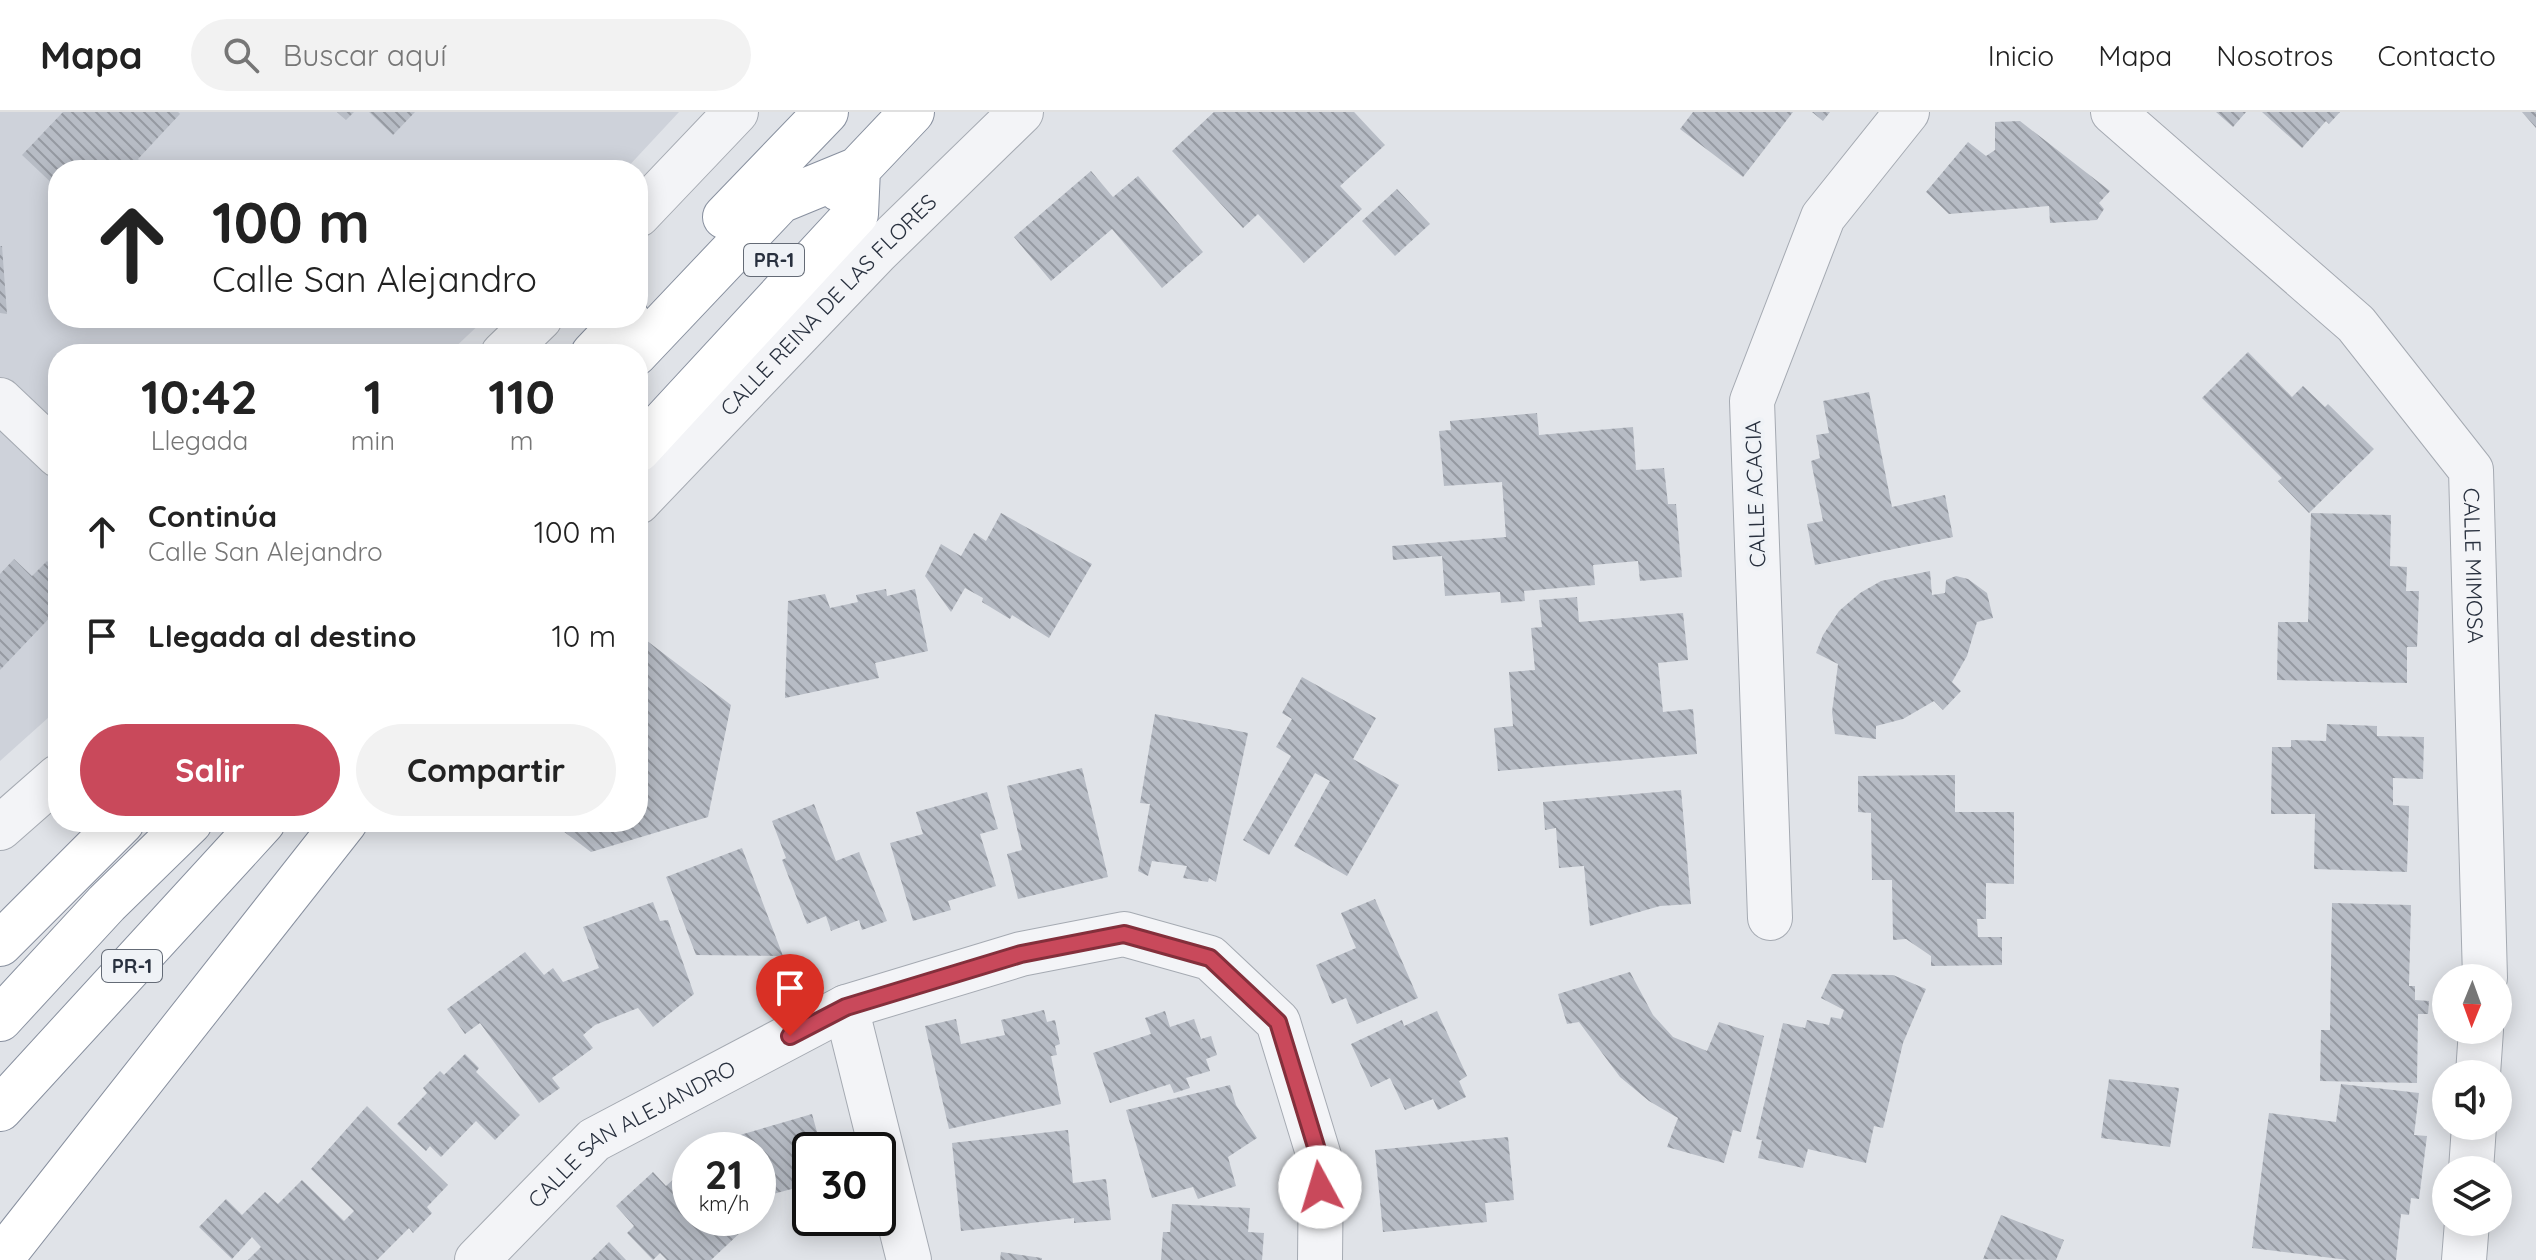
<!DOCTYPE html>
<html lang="es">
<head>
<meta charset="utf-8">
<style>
	body { margin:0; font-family:Quicksand,sans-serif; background:#f2f2f2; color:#222; height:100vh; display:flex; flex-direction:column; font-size:30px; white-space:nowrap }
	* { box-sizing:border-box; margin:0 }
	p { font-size:26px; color:#767676 }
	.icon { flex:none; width:44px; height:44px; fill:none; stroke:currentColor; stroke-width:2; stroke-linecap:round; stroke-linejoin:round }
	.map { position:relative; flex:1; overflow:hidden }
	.side { position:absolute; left:48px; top:232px; width:600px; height:488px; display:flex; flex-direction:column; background:#fff; border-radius:32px; box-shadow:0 4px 20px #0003 }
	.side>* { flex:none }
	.guide { position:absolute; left:48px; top:48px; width:600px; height:168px; border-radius:32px; box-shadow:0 4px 20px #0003; background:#fff; color:#222; overflow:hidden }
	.needle { width:52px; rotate:181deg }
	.buttons { position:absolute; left:2432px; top:852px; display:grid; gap:16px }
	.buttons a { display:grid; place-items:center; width:80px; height:80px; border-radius:50%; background:#fff; box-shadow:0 4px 20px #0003; font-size:40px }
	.speed { position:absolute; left:672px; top:1020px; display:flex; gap:16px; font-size:40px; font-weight:700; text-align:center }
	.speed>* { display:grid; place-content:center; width:104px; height:104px; border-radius:50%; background:#fff; box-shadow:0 4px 20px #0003; line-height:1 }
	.speed small { font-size:20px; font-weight:400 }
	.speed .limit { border:4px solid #111; border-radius:12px; background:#fff; color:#111 }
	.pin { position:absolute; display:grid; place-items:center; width:68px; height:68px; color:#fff; margin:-82px -34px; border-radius:50% 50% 50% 0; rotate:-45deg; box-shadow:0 0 8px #0007 }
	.pin .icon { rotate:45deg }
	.me { position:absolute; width:88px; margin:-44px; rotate:354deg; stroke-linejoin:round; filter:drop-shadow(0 0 6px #0008) }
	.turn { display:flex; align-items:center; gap:28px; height:168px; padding:0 32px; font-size:36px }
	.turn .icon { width:104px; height:104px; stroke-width:2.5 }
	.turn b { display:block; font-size:56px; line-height:68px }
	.eta { display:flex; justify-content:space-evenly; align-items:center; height:136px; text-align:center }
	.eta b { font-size:48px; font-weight:700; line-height:56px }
	.button { display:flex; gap:16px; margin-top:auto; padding:16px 32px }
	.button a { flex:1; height:92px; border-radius:48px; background:#c9495b; color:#fff; font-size:32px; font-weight:700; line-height:92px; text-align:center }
	.button a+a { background:#f2f2f2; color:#222 }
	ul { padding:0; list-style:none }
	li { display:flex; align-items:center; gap:24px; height:104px; padding:0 32px }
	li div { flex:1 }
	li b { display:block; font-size:30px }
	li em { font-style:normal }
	header { display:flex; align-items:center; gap:48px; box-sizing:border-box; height:112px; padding:0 40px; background:#fff; border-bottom:2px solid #e0e0e0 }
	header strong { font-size:38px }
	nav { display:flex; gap:44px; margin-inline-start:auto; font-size:28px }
	.search { width:560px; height:72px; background:#f2f2f2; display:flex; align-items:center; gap:20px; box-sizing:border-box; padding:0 28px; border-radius:44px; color:#767676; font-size:30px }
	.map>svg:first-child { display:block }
	.built { fill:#ced2da }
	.building { fill:url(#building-back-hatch) }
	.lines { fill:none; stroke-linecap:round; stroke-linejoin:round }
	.minor-casing { stroke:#a5aab2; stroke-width:46 }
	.highway-casing { stroke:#88909f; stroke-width:46 }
	.minor { stroke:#f3f4f7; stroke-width:44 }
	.highway { stroke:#fff; stroke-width:44 }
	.route-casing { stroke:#832f3b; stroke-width:20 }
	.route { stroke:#c9495b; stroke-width:14 }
	.labels { text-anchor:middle; stroke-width:8; stroke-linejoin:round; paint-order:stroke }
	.shield { fill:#eff2f6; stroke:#646b76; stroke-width:2 }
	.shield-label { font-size:20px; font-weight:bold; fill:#29313f }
	.street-label { font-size:22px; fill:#29313f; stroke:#eff2f6 }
</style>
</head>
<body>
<header>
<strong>Mapa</strong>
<div class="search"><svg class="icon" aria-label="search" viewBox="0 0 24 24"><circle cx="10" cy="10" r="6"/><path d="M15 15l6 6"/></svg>Buscar aquí</div>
<nav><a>Inicio</a><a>Mapa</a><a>Nosotros</a><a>Contacto</a></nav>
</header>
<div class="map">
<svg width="2536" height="1148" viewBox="0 0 2536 1148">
	<defs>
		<pattern id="building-back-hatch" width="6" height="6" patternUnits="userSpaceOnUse" patternTransform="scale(2)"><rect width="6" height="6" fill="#b7bcc5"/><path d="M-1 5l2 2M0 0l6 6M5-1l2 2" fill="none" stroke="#9599a1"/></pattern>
	</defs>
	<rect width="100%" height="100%" fill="#e0e3e8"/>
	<path class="built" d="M0,0h679l-54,58h-567v148h428l-38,36h-390v355l-58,52z"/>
	<path class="building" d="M63,0h115l2,2 -42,45 11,11h-91v19l-36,-34z
		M337,0h17l-8,8z
		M369,0h46l-22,23z
		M1214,0h140l31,33 -45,41 22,23 -58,54 -46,-49 -15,14 -71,-77z
		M1693,0h100l-50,65 -63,-48z
		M1812,0h18l-7,9z
		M2216,0h30l-13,15z
		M2262,0h78l-11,12 -3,-3 -24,27z
		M2522,0h14v16z
		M2020,9l90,70 -11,12 5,6 -7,11 -47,3 -1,-17 -100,8 -23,-22 42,-50 18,14 9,-6v-28z
		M1091,59l22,26 25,-21 65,76 -41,36 -50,-59 -61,52 -37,-44z
		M1397,77l33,35 -35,32 -33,-35z
		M0,134h2l5,68 -7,-1z
		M2248,240l44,45 11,-11 22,21 3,-3 46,45 -65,64 -31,-32 4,-3 -80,-80z
		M1869,280l23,115 53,-12 8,42 -138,28 -8,-41 16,-3 -12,-60 9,-3 -4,-23 13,-2 -6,-32z
		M1537,301l2,22 94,-8 3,43 28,-2 4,36h8l6,73 -42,4 -2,-20 -45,4 2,20 -71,6 1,10 -24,2 -1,-11 -55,4 -3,-40 -49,4 -1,-14 114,-9 -4,-55 -58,4 -5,-55 12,-1 -1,-9z
		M1001,401l91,51 -43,74 -37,-23 -2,4 -28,-17 1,-4 -18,-10 -14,24 -26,-36 16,-32 20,12 13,-23 12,8z
		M2311,401l80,2 -1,51 17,1 -1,24h13l-2,56h-10v36l-130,-3 1,-58h30z
		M14,447l18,17 15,-15 11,11v37l-58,61v-96z
		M1930,459l2,24 13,-2 1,-13 10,-4 12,3 19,14 6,25 -16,4 -10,34 -15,26 9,9 -18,19 -9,-9 -31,18 -27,7v13l-41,-5 -3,-22 6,-48 -22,-11 7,-18 16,-24 21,-18 21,-12z
		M886,477l1,7 28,-7 13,62 -53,12 4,15 -94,20 3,-97 37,-7 5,14 28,-6 -2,-7z
		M1577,485l2,25 104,-9 5,47 -30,3 5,49 30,-3 4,45 -199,17 -4,-43 19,-2 -4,-54 26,-2 -4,-42 11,-1 -3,-27z
		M638,522l93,71 -23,112 -117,35 -40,-30h87z
		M1302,565l74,41 -23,41 46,26 -52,91 -53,-30 36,-65 -15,-8 -46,82 -26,-15 48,-84 -15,-9 16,-28 -10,-6z
		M1155,602l93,19 -32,149 -7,-4 -1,4 -25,-4 4,-12 -35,-5 -4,15 -10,-5 12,-67 -10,-1z
		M2327,612l50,2v10l47,1 -1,42 -30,-1v27l16,1 -2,66 -93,-3 1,-55h-44l1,-67h19v-7l35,1z
		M1082,656l26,109 -90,22 -11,-45 15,-4 -15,-64z
		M1955,663v37h59v72l-28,-1v36h-9l1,18h24v28l-71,1v-10l-25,-17 -13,1 -1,-60h-20l-1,-67 -13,-1v-36z
		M1681,678l10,114 -31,2 -70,20 -6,-60 -25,2 -3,-40 -11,2 -2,-28z
		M987,680l11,37 -18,5 16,52 -48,15 3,9 -38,11 -23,-78 33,-9 -7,-22z
		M814,692l22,57 23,-9 28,69 -25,9 -3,-10 -28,11 -5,-15 -19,8 -25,-64 4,-2 -14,-37z
		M742,736l41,108 -87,-1 -30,-78z
		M1375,787l43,99 -61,26 -11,-26 -14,6 -16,-39 40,-17 -15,-35z
		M653,790l7,19 8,-1 26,74 -41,33 -15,-19 -43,17 -12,10 10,13 -41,30 8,10 -21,15 -59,-80 -15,11 -18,-25 78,-57 19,23 9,-7 10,14 36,-14 -16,-41z
		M2332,791l79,2 -2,81h6v14l14,1 -1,13h-10l-1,69 -97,-2 1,-51h9z
		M1630,860l23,43 20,22 34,14 12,-29 45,14 -23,96 -8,-2 -9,33 -57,-16 11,-29 -29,-17 -29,-24 -41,-55 -12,2 -9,-30z
		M1832,862l61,1 33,14 -23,54 -20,85 -9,-2 -8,37 -58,-14 -5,19 -45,-10 4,-18 -6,-1 27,-116 22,5 2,-8 22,5 2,-8 10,2 3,-9 -23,-12z
		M1044,898l3,12 8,-2 5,24 -5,2 2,9 -6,1 10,48 -112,25 -24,-103 31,-7 5,25 44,-9 -4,-15z
		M1165,899l5,16 24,-8 7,20 10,-3 6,19 -11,4 4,12 -24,7 4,10 -16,5 -4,-9 -60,19 -17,-50 58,-19 -6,-16z
		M1437,899l30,65 -8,5 7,16 -28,13 -5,-11 -28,11 -15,-32 -19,9 -20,-43 51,-24 2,6z
		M465,942l14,14 -3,4 44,43 -25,25 -19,-19 -35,36 -11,-11 -4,5 -29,-27 30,-31 -4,-5 17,-17 4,4z
		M2109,967l70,9 -9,59 -69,-9z
		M2341,972l78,9 -5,42 13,1 -8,63 -8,-1 -2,17 -8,-1 -5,46h-48l-96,-12 17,-135 67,9z
		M1230,973l6,20 21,33 -29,19 8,29 -38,13 -5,-12 -41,11 -26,-88z
		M367,994l81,79 -21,22 5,6 -19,20 -4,-5 -32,32h-129l13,-13 -9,-10 -20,22 -33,-32 27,-28 16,16 23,-23 13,12 24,-24 42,41 10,-10 -43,-42z
		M812,1002l10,36h-12v34l-52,14v-48h-37l-5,-8z
		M1068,1018l5,53 33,-4 5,41 -37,3v-5l-113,13 -9,-88z
		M1508,1025l6,63 -29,3 2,19 -104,10 -8,-82z
		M690,1052v54h42l11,12 -32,30h-44l-7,-7 -7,7 -26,-27 7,-7 -18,-20 37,-34 13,14z
		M1172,1092l78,4 -2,24 16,1 -2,27h-101l2,-28h7z
		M2001,1103l63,25 -8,20 -73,-1z
		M609,1130l17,18h-35z
		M1001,1140l41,6v2h-42z"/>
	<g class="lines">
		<g class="minor-casing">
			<g id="minor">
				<path id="s1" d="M2113,0l243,212 115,146 14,508"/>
				<path d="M638,103l98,-103"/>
				<path d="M503,242l37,-36"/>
				<path d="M0,288l58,55"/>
				<path id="s2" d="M638,390l238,-249 145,-141"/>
				<path d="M0,716l58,-51"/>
				<path d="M1770,806l-18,-517 71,-184 84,-105"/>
				<path d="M846,895l63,253"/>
				<path d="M2478,962l3,-44"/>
				<path d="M2471,1058l3,-44"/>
				<path id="s3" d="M477,1148l117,-120 252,-133 175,-53 103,-20 86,24 68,64 43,141 -1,97"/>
				<path d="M2464,1148l3,-38"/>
			</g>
		</g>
		<g class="highway-casing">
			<path id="highway" d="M839,77l73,-77
				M725,105l101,-105
				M593,242l34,-36
				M635,242l145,-153 78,-32 -2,45 -218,236
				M0,832l122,-122
				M0,907l107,-116 83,-81
				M0,997l263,-287
				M0,1148l345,-438"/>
		</g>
		<use href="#minor" class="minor"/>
		<use href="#highway" class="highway"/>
	</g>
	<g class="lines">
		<g class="route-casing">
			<path id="route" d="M790,924l56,-29 175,-53 103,-20 86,24 68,64 43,141 -1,24"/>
		</g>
		<use href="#route" class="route"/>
	</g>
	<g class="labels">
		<g class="shield">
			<rect x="744" y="132" width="60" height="32" rx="6"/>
			<rect x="102" y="838" width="60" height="32" rx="6"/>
		</g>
		<g class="shield-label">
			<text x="774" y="155">PR-1</text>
			<text x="132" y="861">PR-1</text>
		</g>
		<g class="street-label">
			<text dy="8" stroke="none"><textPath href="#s2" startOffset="274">CALLE REINA DE LAS FLORES</textPath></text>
			<text transform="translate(1755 382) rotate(-92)" y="8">CALLE ACACIA</text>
			<text dy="8" stroke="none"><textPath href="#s1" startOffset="604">CALLE MIMOSA</textPath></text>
			<text dy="8" stroke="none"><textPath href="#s3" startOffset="202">CALLE SAN ALEJANDRO</textPath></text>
		</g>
	</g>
</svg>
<div class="buttons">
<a><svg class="needle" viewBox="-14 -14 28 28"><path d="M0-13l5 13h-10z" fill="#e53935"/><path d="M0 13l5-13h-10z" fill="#767676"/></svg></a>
<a><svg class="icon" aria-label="sound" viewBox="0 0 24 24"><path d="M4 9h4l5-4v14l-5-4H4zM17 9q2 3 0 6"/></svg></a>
<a><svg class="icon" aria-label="layers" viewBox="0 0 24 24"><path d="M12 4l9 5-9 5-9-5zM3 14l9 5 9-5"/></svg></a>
</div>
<div class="speed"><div>21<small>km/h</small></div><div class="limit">30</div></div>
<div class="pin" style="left:790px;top:924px;background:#d93025"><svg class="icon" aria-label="arrive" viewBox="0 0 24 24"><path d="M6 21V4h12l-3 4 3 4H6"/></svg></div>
<svg class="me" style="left:1320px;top:1075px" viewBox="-20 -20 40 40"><circle r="19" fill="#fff"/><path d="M0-13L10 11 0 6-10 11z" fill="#c9495b"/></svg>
<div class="guide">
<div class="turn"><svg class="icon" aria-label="ahead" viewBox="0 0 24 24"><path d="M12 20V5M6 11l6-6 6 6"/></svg><div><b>100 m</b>Calle San Alejandro</div></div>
</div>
<section class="side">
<div class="eta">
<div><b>10:42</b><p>Llegada</p></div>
<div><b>1</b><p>min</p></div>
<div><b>110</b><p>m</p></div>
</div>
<ul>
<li><svg class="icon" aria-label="ahead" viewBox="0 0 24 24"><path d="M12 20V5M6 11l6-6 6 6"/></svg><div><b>Continúa</b><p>Calle San Alejandro</p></div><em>100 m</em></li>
<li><svg class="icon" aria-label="arrive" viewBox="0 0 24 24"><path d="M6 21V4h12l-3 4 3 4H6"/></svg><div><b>Llegada al destino</b></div><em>10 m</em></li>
</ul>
<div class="button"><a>Salir</a><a>Compartir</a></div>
</section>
</div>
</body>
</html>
